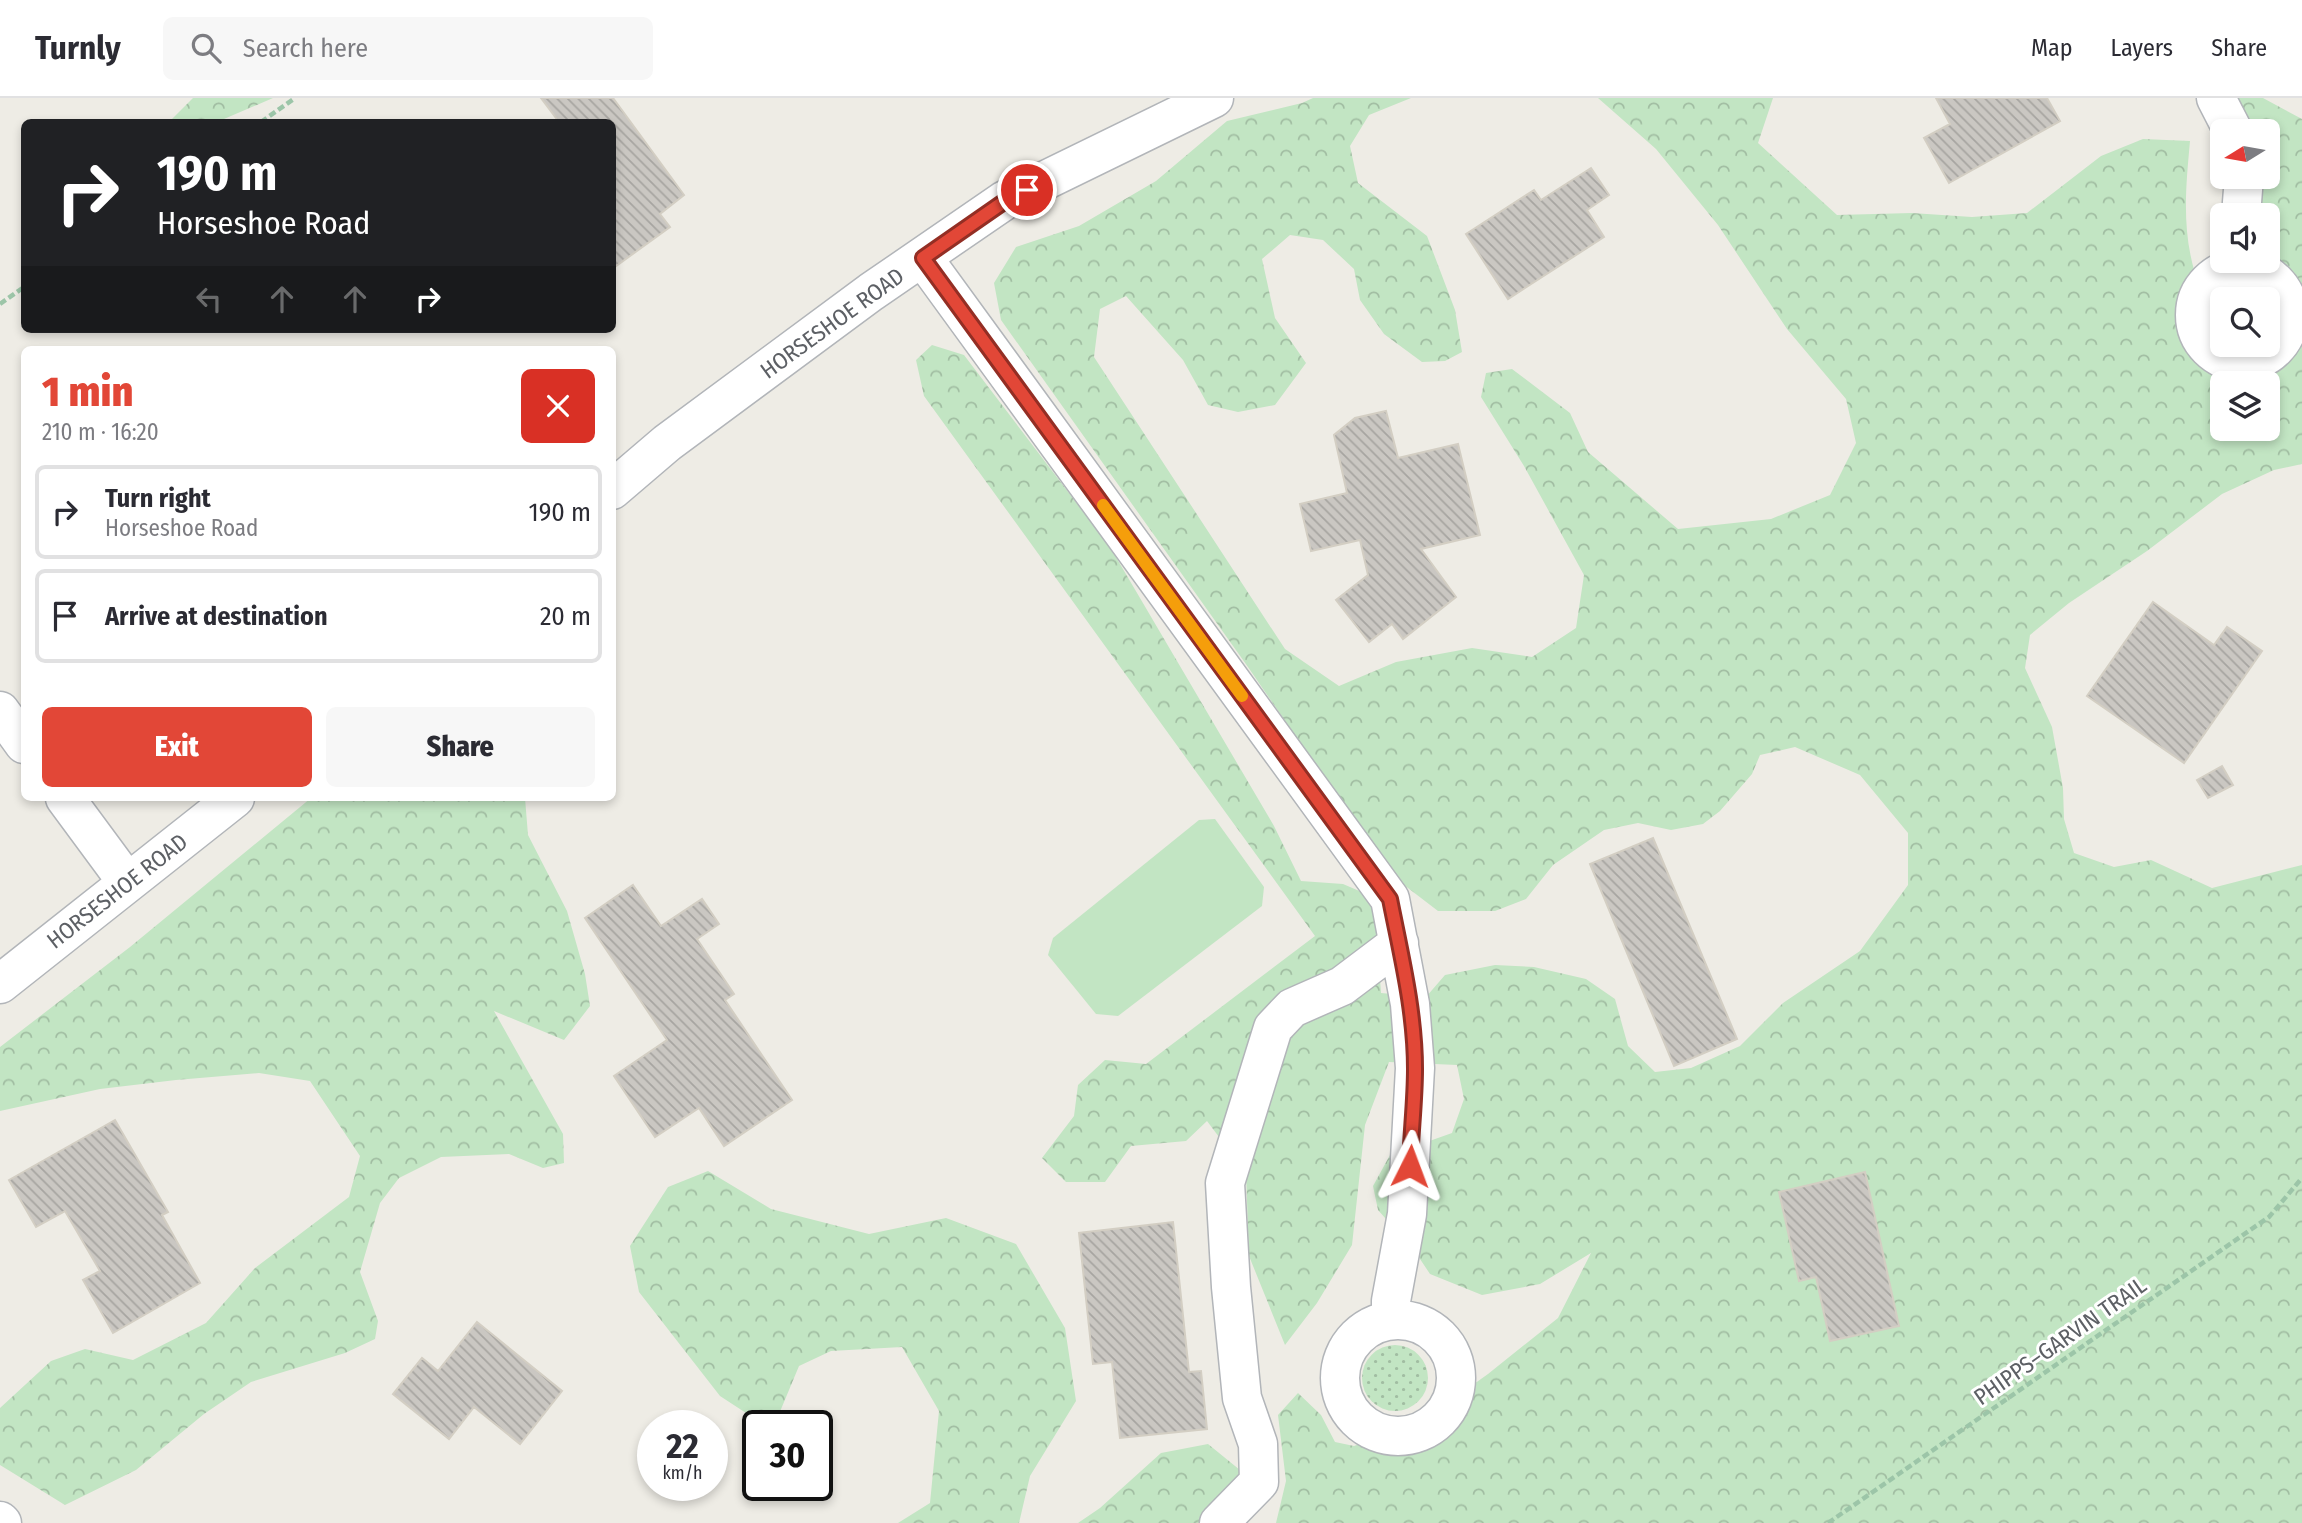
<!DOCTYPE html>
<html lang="en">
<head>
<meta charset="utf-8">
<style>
	body { margin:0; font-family:"Fira Sans Condensed",sans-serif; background:#f7f7f7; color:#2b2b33; height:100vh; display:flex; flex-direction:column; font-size:26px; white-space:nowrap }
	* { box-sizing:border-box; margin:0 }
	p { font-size:23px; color:#7c7c81 }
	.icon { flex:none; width:38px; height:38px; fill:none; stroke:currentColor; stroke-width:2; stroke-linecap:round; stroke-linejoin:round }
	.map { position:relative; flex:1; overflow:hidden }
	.sheet { position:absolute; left:21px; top:248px; width:595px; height:455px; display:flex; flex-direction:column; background:#fff; border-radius:10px; box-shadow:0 4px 10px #0003 }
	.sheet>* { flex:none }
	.top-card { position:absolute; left:21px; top:21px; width:595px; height:214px; border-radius:10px; box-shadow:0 4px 10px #0003; background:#202124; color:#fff; overflow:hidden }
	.needle { width:46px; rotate:259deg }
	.tools { position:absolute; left:2210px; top:21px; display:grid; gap:14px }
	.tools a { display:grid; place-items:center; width:70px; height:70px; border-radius:10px; background:#fff; box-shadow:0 4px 10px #0003; font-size:35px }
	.speed { position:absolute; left:637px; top:1312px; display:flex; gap:14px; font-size:35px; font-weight:700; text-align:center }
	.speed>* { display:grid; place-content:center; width:91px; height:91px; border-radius:50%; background:#fff; box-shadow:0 4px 10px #0003; line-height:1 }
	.speed small { font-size:18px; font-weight:400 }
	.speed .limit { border:4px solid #111; border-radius:10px; background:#fff; color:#111 }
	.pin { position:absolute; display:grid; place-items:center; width:60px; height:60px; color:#fff; margin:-30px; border:4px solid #fff; border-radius:50%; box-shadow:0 2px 7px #0007 }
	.me { position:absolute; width:77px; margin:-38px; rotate:3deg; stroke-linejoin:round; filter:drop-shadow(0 0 5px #0008) }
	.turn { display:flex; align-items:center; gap:24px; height:147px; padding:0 21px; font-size:32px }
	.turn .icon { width:91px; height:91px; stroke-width:2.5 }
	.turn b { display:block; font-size:49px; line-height:60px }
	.lanes { display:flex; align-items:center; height:66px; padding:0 21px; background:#0003; justify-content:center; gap:35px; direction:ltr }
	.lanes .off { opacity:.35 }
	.round { display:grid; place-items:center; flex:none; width:74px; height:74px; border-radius:10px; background:#f7f7f7 }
	.overview { display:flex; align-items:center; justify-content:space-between; height:119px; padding:0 21px }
	h1 { font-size:42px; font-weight:800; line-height:52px; color:#e24737 }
	.button { display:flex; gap:14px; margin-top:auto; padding:14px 21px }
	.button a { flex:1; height:80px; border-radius:10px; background:#e24737; color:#fff; font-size:28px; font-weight:800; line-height:80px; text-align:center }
	.button a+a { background:#f7f7f7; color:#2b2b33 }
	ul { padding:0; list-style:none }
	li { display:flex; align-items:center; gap:21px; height:94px; margin:0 14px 10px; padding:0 7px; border:4px solid #e1e1e2; border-radius:10px }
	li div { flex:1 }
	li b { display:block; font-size:26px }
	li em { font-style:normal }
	header { display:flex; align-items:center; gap:42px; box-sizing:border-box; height:98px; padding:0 35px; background:#fff; border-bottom:2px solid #e1e1e2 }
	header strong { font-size:33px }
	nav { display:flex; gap:38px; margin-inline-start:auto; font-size:24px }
	.search { width:490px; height:63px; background:#f7f7f7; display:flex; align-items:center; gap:18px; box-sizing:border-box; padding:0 24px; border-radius:10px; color:#7c7c81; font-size:26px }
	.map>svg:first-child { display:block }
	.grass { fill:url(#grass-dots) }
	.forest { fill:url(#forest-crowns); fill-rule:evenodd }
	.garden { fill:#c2e5c3 }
	.building { fill:url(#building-back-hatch); stroke:#d3cec3; stroke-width:2 }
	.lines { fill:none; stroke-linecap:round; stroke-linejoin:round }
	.minor-casing { stroke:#b2b5b9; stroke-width:41 }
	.path { stroke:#9cc5a8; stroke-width:4.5; stroke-dasharray:7 3.5; stroke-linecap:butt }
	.minor { stroke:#fff; stroke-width:38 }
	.route-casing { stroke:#932e24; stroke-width:18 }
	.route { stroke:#e24737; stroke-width:12 }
	.slow { stroke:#f59e0b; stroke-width:12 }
	.labels { text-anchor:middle; stroke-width:6; stroke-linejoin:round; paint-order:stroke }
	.street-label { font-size:23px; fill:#5d6065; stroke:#fff }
</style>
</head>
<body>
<header>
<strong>Turnly</strong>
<div class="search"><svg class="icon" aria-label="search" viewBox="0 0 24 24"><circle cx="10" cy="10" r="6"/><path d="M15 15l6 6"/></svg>Search here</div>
<nav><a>Map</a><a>Layers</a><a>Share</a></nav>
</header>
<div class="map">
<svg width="2302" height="1425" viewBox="0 0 2302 1425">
	<defs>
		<pattern id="grass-dots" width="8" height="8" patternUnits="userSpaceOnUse" patternTransform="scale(1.75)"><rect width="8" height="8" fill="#c2e5c3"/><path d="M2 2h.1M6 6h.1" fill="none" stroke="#a1bda2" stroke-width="1.8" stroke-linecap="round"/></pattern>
		<pattern id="forest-crowns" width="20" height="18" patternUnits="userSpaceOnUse" patternTransform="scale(1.75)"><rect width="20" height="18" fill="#c2e5c3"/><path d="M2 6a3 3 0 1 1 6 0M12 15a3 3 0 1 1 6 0" fill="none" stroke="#a1bda2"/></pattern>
		<pattern id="building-back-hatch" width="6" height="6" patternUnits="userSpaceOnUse" patternTransform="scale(1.75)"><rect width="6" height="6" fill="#cac7c2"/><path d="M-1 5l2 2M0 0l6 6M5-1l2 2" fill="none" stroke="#a7a5a1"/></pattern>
	</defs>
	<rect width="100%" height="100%" fill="#eeece5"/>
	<path class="grass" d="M1362 1280a33 33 0 1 1 66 0a33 33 0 1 1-66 0Z"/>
	<path class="forest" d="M193,0h80l-56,24h-48z
		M1313,0h98l-42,17 -19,31 8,37 69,53 28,74 7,42 -17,9 -23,1 -38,-28 -24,-34 -6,-31 -31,-29 -33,-5 -28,24 13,59 31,45 -31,42 -37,7 -30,-7 -25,-45 -57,-64 -26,13 -6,48 191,292 54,37 57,-24 76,-14 60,9 44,-29 8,-53 -60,-109 -43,-69 5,-24 26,-4 58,44 18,39 90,77 93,-10 59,-24 26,-52 -10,-44 -59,-70 -69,-104 -62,-76 -58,-51h175l-15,45 79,72 75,-2 60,4 55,-4 74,-57 42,-17 47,2c-5,55 -9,98 11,150l23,-30h44v-46h-40l-1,-38h41v-46h-37l7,-33h25l39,21v345l-28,6 -52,24 -75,57 -78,52 -39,32 -5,33 27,59 11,61 1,31 10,34 40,14 37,-7 61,28 90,-23v658h-1026l10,-42 -8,-66 20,-22 23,22 14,27 19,4 68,-25 66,-47 70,-56 33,-65 -51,31 -58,11 -52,-21 -14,-21 -38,-43 -5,-24 17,-31 62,-22 12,-34 -7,-34 -68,-3 -24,63 -13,120 -35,58 -32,42 -36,-89 -3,-83 -39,-52 -21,20 -55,5 -26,36h-39l-24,-24 32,-42 4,-31 27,-25 41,4 169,-128 -391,-540 -8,-36 16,-15 32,10 146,192 164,279 27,55 42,3 28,12 5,27 5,70 45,4 19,-22 50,-10 39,2 52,12 29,20 13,47 27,26 36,-4 49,-22 43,-43 77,-52 48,-66v-52l-48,-58 -65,-28 -35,8 -8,19 -32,37 -17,13 -32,6 -33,-7 -34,7 -51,35 -27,34 -31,12h-57l-47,-36 -143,-208 -247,-347 -7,-37 22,-36 63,-21 77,-45 71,-60 75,-18zM2222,201h46v46h-46zM2222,285h46v46h-46z
		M311,700h214l3,37 39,76 18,63 5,32 -26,34 -70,-29 69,123 1,29 -21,5 -34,-14 -68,3 -42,21 -19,25 -20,69 18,49 -3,18 -30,14 -94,29 -47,32 -68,56 -71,35 -65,-40v-57l51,-47 34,-12 48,11 73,-37 49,-55 94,-71 11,-41 -50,-75 -51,-8 -83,7 -76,9 -100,22v-64l130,-100z
		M708,1073l63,38 98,25 77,-16 70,26 49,84 11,73 -46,75 -11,47h-121l32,-20 9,-92 -37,-64 -71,4 -32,15 -25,60h-8l-46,-30 -81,-104 -9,-46 38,-59z
		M1208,1346l59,48 -55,31h-134l22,-15 61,-55z"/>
	<path class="garden" d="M1215,721l49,68 -2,19 -144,110 -22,-2 -48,-59 5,-17 146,-118z"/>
	<path class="building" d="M541,0h72l71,97 -24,19 10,13 -58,42v-147h-53z
		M1936,0h111l13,23 -111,62 -25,-45 26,-14z
		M1591,70l18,27 -22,15 17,27 -96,62 -42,-65 68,-44 7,10z
		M1386,313l12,47 60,-14 22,91 -59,14 35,48 -53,42 -11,-15 -23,18 -33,-42 32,-25 -8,-35 -49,11 -11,-47 47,-11 -13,-58 21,-17z
		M2153,504l61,43 13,-18 35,24 -78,112 -97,-67z
		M2222,668l11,19 -25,13 -11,-18z
		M1653,740l84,201 -63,27 -84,-202z
		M633,787l28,41 41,-27 17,25 -22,15 37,55 -9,6 67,100 -68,46 -25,-38 -44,29 -41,-61 53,-36 -82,-122z
		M115,1022l53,92 -6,3 38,68 -87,50 -30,-53 17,-9 -35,-60 -29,16 -27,-47z
		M1865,1074l34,154 -69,15 -14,-64 -17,4 -20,-89z
		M1173,1124l16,150 12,-1 6,58 -87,9 -8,-76 -19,2 -14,-131z
		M477,1224l85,69 -42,53 -46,-37 -25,32 -56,-45 29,-36 16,13z"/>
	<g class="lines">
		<g class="minor-casing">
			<path id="minor" d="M2216,0l17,33
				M2241,117l3,-38
				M923,160l467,641 20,105 5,64 -8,146 -16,87v19
				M2195 217a47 47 0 1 1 94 0a47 47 0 1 1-94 0Z
				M612,392l55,-47 204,-151 134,-92 209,-102
				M0,613l24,33
				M65,700l62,84
				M0,886l235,-186
				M1340 1280a58 58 0 1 1 116 0a58 58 0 1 1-116 0Z
				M0,1423l2,2
				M1219,1425l40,-41 -1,-38 -16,-46 -11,-111 -6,-104 48,-155 19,-20 50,-22 57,-43"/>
		</g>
		<path class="path" d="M261,24l34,-24
			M0,206l24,-17
			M1828,1425l441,-306 33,-39"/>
		<use href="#minor" class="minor"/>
	</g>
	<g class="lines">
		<g class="route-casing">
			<path id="route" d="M1027,92l-22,11 -82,57 467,641c11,56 25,112 25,170 0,32 -4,64 -5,97"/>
		</g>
		<use href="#route" class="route"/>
		<path class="slow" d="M1103,407l139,191"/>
	</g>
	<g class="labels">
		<g class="street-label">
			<text transform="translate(832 225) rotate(-36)" y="8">HORSESHOE ROAD</text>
			<text transform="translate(117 793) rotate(-38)" y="8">HORSESHOE ROAD</text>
			<text transform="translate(2060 1243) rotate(-35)" y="8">PHIPPS–GARVIN TRAIL</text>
		</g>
	</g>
</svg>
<div class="tools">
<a><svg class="needle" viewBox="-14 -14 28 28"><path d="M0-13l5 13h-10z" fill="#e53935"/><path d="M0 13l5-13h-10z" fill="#7c7c81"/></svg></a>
<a><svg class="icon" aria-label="sound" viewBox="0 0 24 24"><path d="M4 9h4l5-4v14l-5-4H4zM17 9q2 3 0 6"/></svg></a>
<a><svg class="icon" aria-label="search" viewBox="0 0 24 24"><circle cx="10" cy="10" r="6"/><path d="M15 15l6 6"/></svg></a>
<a><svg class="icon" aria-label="layers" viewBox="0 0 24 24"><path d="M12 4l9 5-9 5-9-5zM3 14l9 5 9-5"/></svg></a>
</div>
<div class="speed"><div>22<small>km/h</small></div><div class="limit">30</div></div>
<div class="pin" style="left:1027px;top:92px;background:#d93025"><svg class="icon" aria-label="arrive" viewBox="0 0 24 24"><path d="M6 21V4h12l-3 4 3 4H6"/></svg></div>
<svg class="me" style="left:1410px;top:1068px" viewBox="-20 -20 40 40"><path d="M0-17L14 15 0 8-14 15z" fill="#e24737" stroke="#fff" stroke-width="4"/></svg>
<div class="top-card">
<div class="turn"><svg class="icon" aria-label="right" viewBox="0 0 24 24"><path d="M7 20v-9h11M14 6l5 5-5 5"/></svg><div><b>190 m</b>Horseshoe Road</div></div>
<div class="lanes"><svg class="icon off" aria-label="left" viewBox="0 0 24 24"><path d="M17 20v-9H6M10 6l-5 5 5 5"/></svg><svg class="icon off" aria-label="ahead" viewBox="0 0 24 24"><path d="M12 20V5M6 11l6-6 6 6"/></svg><svg class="icon off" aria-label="ahead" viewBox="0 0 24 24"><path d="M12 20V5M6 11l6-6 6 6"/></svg><svg class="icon" aria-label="right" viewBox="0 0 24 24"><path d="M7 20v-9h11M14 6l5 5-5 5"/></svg></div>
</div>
<section class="sheet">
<div class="overview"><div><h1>1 min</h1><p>210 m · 16:20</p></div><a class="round" style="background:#d93025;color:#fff"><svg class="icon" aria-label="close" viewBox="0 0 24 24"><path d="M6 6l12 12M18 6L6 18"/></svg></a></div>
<ul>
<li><svg class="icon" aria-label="right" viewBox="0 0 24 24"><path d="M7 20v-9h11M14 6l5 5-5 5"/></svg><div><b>Turn right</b><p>Horseshoe Road</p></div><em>190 m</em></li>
<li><svg class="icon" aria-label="arrive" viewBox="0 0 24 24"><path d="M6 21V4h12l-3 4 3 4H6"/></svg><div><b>Arrive at destination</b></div><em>20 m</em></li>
</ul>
<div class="button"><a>Exit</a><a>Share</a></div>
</section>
</div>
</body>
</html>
